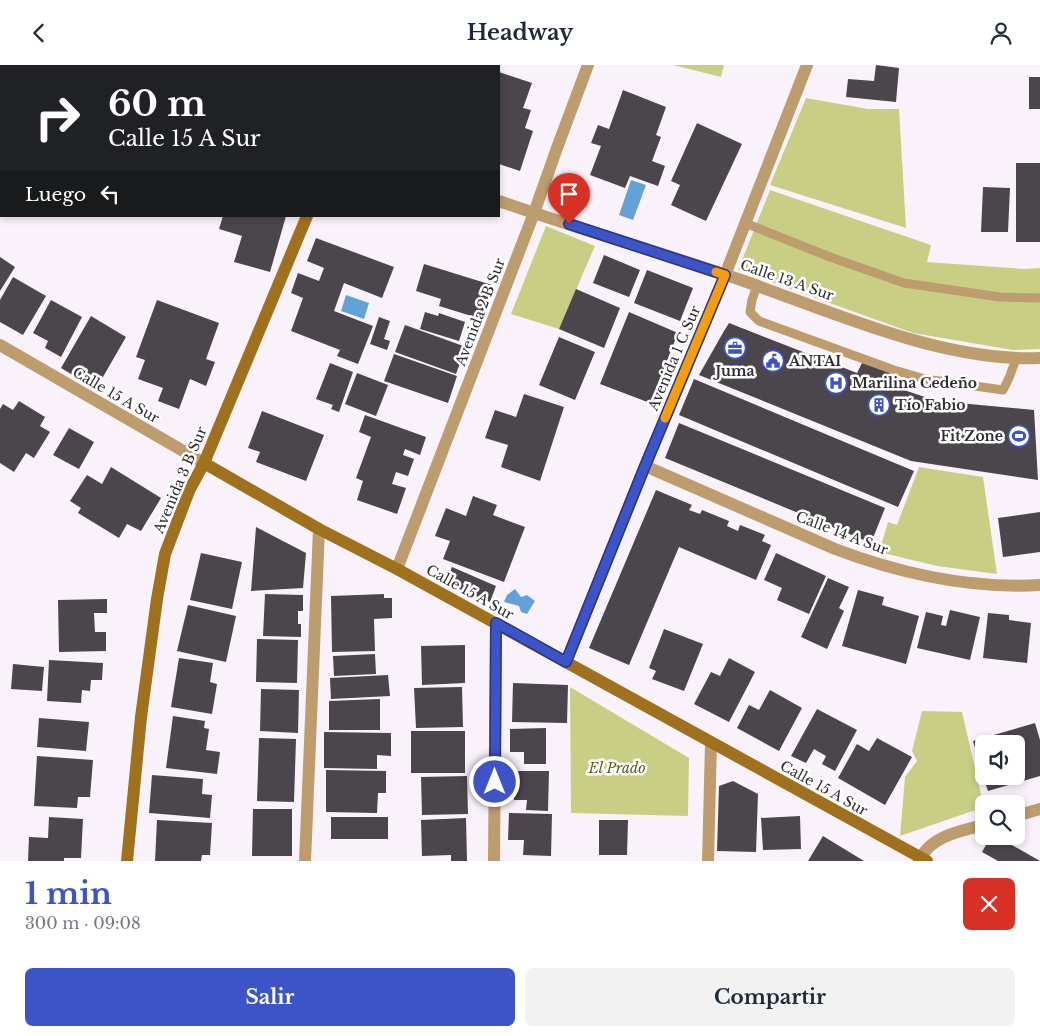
<!DOCTYPE html>
<html lang="es">
<head>
<meta charset="utf-8">
<style>
	body { margin:0; font-family:"Libre Baskerville",serif; background:#f2f2f3; color:#1f2937; height:100vh; display:flex; flex-direction:column; font-size:19px; white-space:nowrap }
	* { box-sizing:border-box; margin:0 }
	p { font-size:16px; color:#747a83 }
	.icon { flex:none; width:28px; height:28px; fill:none; stroke:currentColor; stroke-width:2; stroke-linecap:round; stroke-linejoin:round }
	.map { position:relative; height:796px; overflow:hidden }
	.details { display:flex; flex-direction:column; background:#fff; flex:1 }
	.details>* { flex:none }
	.banner { position:absolute; left:0px; top:0px; width:500px; height:152px; box-shadow:0 2px 8px #0003; background:#202124; color:#fff; overflow:hidden }
	.controls { position:absolute; left:975px; top:670px; display:grid; gap:10px }
	.controls a { display:grid; place-items:center; width:50px; height:50px; border-radius:8px; background:#fff; box-shadow:0 2px 8px #0003; font-size:25px }
	.pin { position:absolute; display:grid; place-items:center; width:42px; height:42px; color:#fff; margin:-51px -21px; border-radius:50% 50% 50% 0; rotate:-45deg; box-shadow:0 0 5px #0007 }
	.pin .icon { rotate:45deg }
	.me { position:absolute; width:55px; margin:-28px; rotate:0deg; stroke-linejoin:round; filter:drop-shadow(0 0 4px #0008) }
	.turn { display:flex; align-items:center; gap:18px; height:105px; padding:0 25px; font-size:22px }
	.turn .icon { width:65px; height:65px; stroke-width:2.5 }
	.turn b { display:block; font-size:35px; line-height:42px }
	.then { display:flex; align-items:center; height:48px; padding:0 25px; background:#0003; gap:10px; font-size:19px }
	.round { display:grid; place-items:center; flex:none; width:52px; height:52px; border-radius:8px; background:#f2f2f3 }
	.headline { display:flex; align-items:center; justify-content:space-between; height:85px; padding:0 25px }
	h1 { font-size:30px; font-weight:800; line-height:38px; color:#3c54c7 }
	.button { display:flex; gap:10px; margin-top:auto; padding:10px 25px }
	.button a { flex:1; height:58px; border-radius:8px; background:#3c54c7; color:#fff; font-size:20px; font-weight:800; line-height:58px; text-align:center }
	.button a+a { background:#f2f2f3; color:#1f2937 }
	header { display:flex; justify-content:space-between; align-items:center; height:65px; padding:0 25px; background:#fff; font-size:22px; font-weight:800 }
	.map>svg:first-child { display:block }
	.green { fill:#c8cf85 }
	.water { fill:#63a2d9 }
	.building { fill:#4b454c }
	.lines { fill:none; stroke-linecap:round; stroke-linejoin:round }
	.lane { stroke:#bd9d6e; stroke-width:9 }
	.street { stroke:#bd9d6e; stroke-width:12 }
	.secondary { stroke:#a0711d; stroke-width:12 }
	.route-casing { stroke:#273781; stroke-width:12 }
	.route { stroke:#3c54c7; stroke-width:9 }
	.slow { stroke:#f59e0b; stroke-width:9 }
	.labels { text-anchor:middle; stroke-width:5; stroke-linejoin:round; paint-order:stroke }
	.street-label { font-size:14px; fill:#2f2d30; stroke:#fff }
	.poi-label { font-size:14px; font-weight:bold; fill:#2f2d30; stroke:#fff; text-anchor:start }
	.park-label { font-size:14px; font-style:italic; fill:#585c22; stroke:#fff }
</style>
</head>
<body>
<header><svg class="icon" aria-label="back" viewBox="0 0 24 24"><path d="M15 5l-7 7 7 7"/></svg>Headway<svg class="icon" aria-label="person" viewBox="0 0 24 24"><circle cx="12" cy="8" r="4"/><path d="M4 21q1-7 8-7t8 7"/></svg></header>
<div class="map">
<svg width="1040" height="796" viewBox="0 0 1040 796">
	<rect width="100%" height="100%" fill="#faf2fb"/>
	<path class="green" d="M673,0h51l-3,12z
		M806,33l62,11h31l7,119 -136,-43z
		M770,125l161,55 -4,17 97,7 16,-1v81l-27,1 -100,-17 -175,-63z
		M546,161l49,20 -36,83 -48,-15z
		M919,402l64,10 14,97 -60,-8 -58,-14 9,-30 9,3z
		M570,622l119,71 -1,58 -117,-3z
		M922,646l40,1 22,95 -84,29 5,-59 12,-16 -5,-10z"/>
	<path class="water" d="M631,115l15,5 -13,35 -14,-5z
		M346,230l23,8 -5,16 -23,-8z
		M515,524l6,8 6,-2 8,6 -8,13 -6,-2 -2,-6 -15,-4 3,-7z"/>
	<path class="building" d="M876,0l23,3 -3,34 -50,-5 2,-18 26,2z
		M499,7l33,11 -9,25 8,2 -6,18 8,3 -13,40 -21,-7z
		M1029,12h11v32h-11z
		M623,25l43,17 -10,28 5,2 -9,24 13,5 -7,20 -28,-10 -5,12 -35,-13 11,-29 -10,-3 7,-18 11,4z
		M697,58l45,21 -36,77 -35,-16 9,-20 -9,-4z
		M1016,98h24v79h-24z
		M983,122l27,1 -2,44h-27z
		M223,151h63l-16,56 -36,-10 8,-26 -23,-7z
		M316,173l78,29 -12,31 -38,-15 -10,28 39,15 -15,38 -21,-8 3,-6 -49,-19 12,-33 -12,-5 7,-20 21,8 5,-13 -17,-7z
		M604,190l36,15 -11,27 -36,-14z
		M0,192l15,10 -15,24z
		M424,199l68,21 -11,34 -42,-13 2,-7 -25,-8z
		M647,205l46,18 -13,33 -46,-18z
		M13,212l33,19 -23,39 -23,-13v-22z
		M576,224l44,19 -16,40 -45,-19z
		M51,235l31,17 -21,40 -16,-9 3,-7 -15,-8z
		M157,235l62,23 -13,36 9,3 -9,24 -16,-7 -11,30 -21,-8 5,-13 -25,-9 7,-19 -9,-3z
		M425,247l13,4 1,-3 26,9 -6,19 -39,-12z
		M629,247l49,21 -28,70 -50,-19z
		M91,251l35,21 -30,52 -35,-21z
		M379,252l11,4 -6,18 6,2 -3,9 -17,-6z
		M729,258l128,50 7,-14 30,11 -5,15 48,16 97,9 4,70 -127,-19 -212,-86 25,-44z
		M405,260l61,22 -10,27 -61,-22z
		M559,272l36,15 -20,48 -36,-15z
		M394,289l63,22 -9,27 -64,-22z
		M330,298l23,9 -14,40 -8,-3 2,-4 -17,-6z
		M357,308l31,12 -12,31 -31,-12z
		M694,314l220,92 -16,36 -219,-92z
		M524,329l40,13 -24,74 -39,-14 7,-22 -23,-7 10,-28 21,7z
		M19,336l26,16 -5,9 10,6 -16,26 -8,-5 -12,19 -14,-9v-54l3,-5 10,6z
		M262,346l62,24 -18,46 -50,-19 4,-10 -12,-4z
		M365,350l61,22 -6,18 -15,-6 -2,6 11,4 -6,17 -12,-4 -4,12 14,4 -9,26 -40,-14 6,-19 -7,-3 15,-41 -12,-5z
		M679,358l206,85 -14,35 -206,-85z
		M69,363l25,14 -15,27 -26,-14z
		M111,402l50,31 -20,33 -14,-7 -8,14 -41,-25 3,-5 -11,-7 17,-26 15,9z
		M656,425l36,15 -3,5 11,4 2,-4 27,11 -2,5 11,5 2,-6 25,10 -3,6 9,4 -15,35 -77,-33 -50,118 -40,-17z
		M473,431l24,9 -4,10 32,12 -21,55 -61,-23 7,-18 -15,-5 11,-28 20,8z
		M1040,447v40l-37,5 -5,-39z
		M256,462l50,26 -3,35 -52,3z
		M201,488l41,9 -10,47 -42,-9z
		M776,488l50,23 -17,38 -32,-14 5,-12 -18,-8z
		M452,502l44,19 -6,16 -45,-19z
		M828,513l21,9 -10,21 5,3 -17,38 -26,-12z
		M858,525l26,7 -2,8 37,11 -13,48 -64,-18z
		M265,529l38,1v16h-5v13h3v13l-38,-1z
		M384,529v4h8v20l-18,1 1,32 -43,1 -1,-56z
		M107,534v14h-13l1,19h11v19l-47,1 -1,-52z
		M188,540l48,11 -10,46 -49,-11z
		M950,545l30,7 -10,43 -53,-12 9,-36 17,4 -2,9 5,1z
		M988,548l21,2v5l22,3 -4,40 -44,-5z
		M664,564l39,15 -19,47 -32,-12 4,-8 -7,-3z
		M257,574l41,1 -1,43 -41,-1z
		M465,580v38l-43,2 -1,-39z
		M375,589l1,20 -42,2 -1,-20z
		M179,593l34,5 -3,19 7,2 -5,30 -41,-7z
		M729,593l26,14 -26,50 -35,-18 17,-32 9,4z
		M49,595l54,3 -1,17h-11l-1,11 -8,-1 -1,13 -34,-2z
		M13,599l31,3 -2,24 -31,-2z
		M388,610l2,21 -59,3 -1,-21z
		M513,618l55,2 -1,38 -55,-1z
		M462,622l1,40 -47,1 -2,-40z
		M261,624l38,1 -1,43 -38,-2z
		M770,625l32,18 -23,43 -42,-23 12,-23 10,5z
		M380,634v31h-51v-29z
		M817,644l40,21 -22,41 -13,-7 4,-8 -12,-7 -8,14 -15,-7z
		M173,651l32,5 -1,7 5,1 -3,21 14,2 -3,22 -51,-6z
		M39,653l50,4 -3,29 -49,-4z
		M1035,658l5,17v36l-52,15 -5,-15h33v-32h-32l-1,32 -10,-35z
		M546,663v36h-22v-12h-14v-23z
		M411,666h54v42h-54z
		M324,667l67,1v23l-14,-1v14l-53,-1z
		M259,673l37,1 -2,63 -37,-1z
		M877,673l35,19 -27,48 -47,-27 19,-34 12,7z
		M37,691l56,4 -3,37h-12l-1,11 -43,-2z
		M326,705l60,1v22h-8l-1,20 -51,-1z
		M515,706h34l-1,40 -22,-1 1,-10h-13z
		M152,710l51,4 -1,15 10,1 -2,23 -61,-5z
		M467,711l1,38 -46,1 -1,-38z
		M733,716l25,13 -2,58 -39,-1 2,-65z
		M253,744h39v47h-40z
		M509,748l43,1 -1,42 -28,-1 1,-15h-16z
		M800,751l1,33 -38,1 -2,-32z
		M49,752l34,2 -2,39h-17v3h-36l1,-24 19,1z
		M331,752h57v22h-57z
		M466,753l1,43h-16v-6l-29,1 -1,-36z
		M157,755l55,3 -2,32h-8l-1,6h-46z
		M599,755h29l-1,35h-28z
		M823,771l41,25h-56z
		M991,771h5l44,25h-42l-16,-9z"/>
	<g class="lines">
		<path class="lane" d="M745,158l85,34 74,26 96,14 40,1
			M757,221l-5,14 -2,12 9,9 135,49 31,9 78,11 6,-12 7,-19"/>
		<path class="street" d="M115,0l3,1
			M499,136c80,28 161,51 242,79 92,32 200,82 299,78
			M0,280l204,118
			M645,401l190,83c66,25 135,40 205,36
			M397,504l137,-356 23,-65 31,-83
			M566,597l79,-196 80,-191 82,-210
			M1016,751l24,-7
			M305,796l14,-332
			M494,796l2,-237
			M708,796l3,-118
			M919,796c11,-25 41,-30 65,-36"/>
		<path class="secondary" d="M370,1v-1
			M204,398l115,66 78,40 530,292
			M127,796l14,-144 16,-118 8,-45 24,-63 15,-28 103,-247"/>
	</g>
	<g class="lines">
		<g class="route-casing">
			<path id="route" d="M495,717l1,-159 70,39 79,-196 80,-191 -156,-51"/>
		</g>
		<use href="#route" class="route"/>
		<path class="slow" d="M665,353l60,-143 -9,-3"/>
	</g>
	<defs>
		<g id="office-ring" transform="scale(1.125)"><circle r="9.5" fill="#fff" stroke="#3c54c7" stroke-width="1.5"/><path d="M-6-3h4V-5.5h4V-3h4V5H-6ZM-1-4.5V-3h2v-1.5ZM-6 0V1H6V0Z" fill="#3c54c7"/></g>
		<g id="civic-ring" transform="scale(1.125)"><circle r="9.5" fill="#fff" stroke="#3c54c7" stroke-width="1.5"/><path d="M-.6-6.5H3V-4.5H.6V-3L4-1V1h2V6H-6V1h2V-1L-.6-3ZM-1.2 2.5V6h2.4V2.5Z" fill="#3c54c7"/></g>
		<g id="hospital-ring" transform="scale(1.125)"><circle r="9.5" fill="#fff" stroke="#3c54c7" stroke-width="1.5"/><path d="M-5-5h3v3.5h4V-5h3V5h-3V1.5h-4V5h-3Z" fill="#3c54c7"/></g>
		<g id="building-ring" transform="scale(1.125)"><circle r="9.5" fill="#fff" stroke="#3c54c7" stroke-width="1.5"/><path d="M-4-6H4V6H1V3H-1V6H-4ZM-2.5-4.3h1.7v1.8h-1.7ZM.8-4.3h1.7v1.8H.8ZM-2.5-1h1.7V.8h-1.7ZM.8-1h1.7V.8H.8Z" fill="#3c54c7"/></g>
		<g id="stadium-ring" transform="scale(1.125)"><circle r="9.5" fill="#fff" stroke="#3c54c7" stroke-width="1.5"/><path d="M0-5a6.5 5 0 1 0 0 10a6.5 5 0 1 0 0-10ZM-3.5-1.8h7v3.6h-7Z" fill="#3c54c7"/></g>
	</defs>
	<g fill-rule="evenodd">
		<use href="#office-ring" x="735" y="283"/>
		<use href="#civic-ring" x="773" y="296"/>
		<use href="#hospital-ring" x="836" y="318"/>
		<use href="#building-ring" x="879" y="340"/>
		<use href="#stadium-ring" x="1019" y="371"/>
	</g>
	<g class="labels">
		<g class="street-label">
			<text transform="translate(787 215) rotate(19)" y="5">Calle 13 A Sur</text>
			<text transform="translate(480 247) rotate(-69)" y="5">Avenida 2 B Sur</text>
			<text transform="translate(674 293) rotate(-67)" y="5">Avenida 1 C Sur</text>
			<text transform="translate(116 330) rotate(30)" y="5">Calle 15 A Sur</text>
			<text transform="translate(180 415) rotate(-67)" y="5">Avenida 3 B Sur</text>
			<text transform="translate(842 468) rotate(21)" y="5">Calle 14 A Sur</text>
			<text transform="translate(470 527) rotate(29)" y="5">Calle 15 A Sur</text>
			<text transform="translate(824 723) rotate(29)" y="5">Calle 15 A Sur</text>
		</g>
		<g class="poi-label">
			<text x="789" y="301">ANTAI</text>
			<text x="735" y="311" text-anchor="middle">Juma</text>
			<text x="852" y="323">Marilina Cedeño</text>
			<text x="895" y="345">Tío Fabio</text>
			<text x="1003" y="376" text-anchor="end">Fit Zone</text>
		</g>
		<g class="park-label">
			<text x="617" y="708">El Prado</text>
		</g>
	</g>
</svg>
<div class="controls">
<a><svg class="icon" aria-label="sound" viewBox="0 0 24 24"><path d="M4 9h4l5-4v14l-5-4H4zM17 9q2 3 0 6"/></svg></a>
<a><svg class="icon" aria-label="search" viewBox="0 0 24 24"><circle cx="10" cy="10" r="6"/><path d="M15 15l6 6"/></svg></a>
</div>
<div class="pin" style="left:569px;top:159px;background:#d93025"><svg class="icon" aria-label="arrive" viewBox="0 0 24 24"><path d="M6 21V4h12l-3 4 3 4H6"/></svg></div>
<svg class="me" style="left:495px;top:717px" viewBox="-20 -20 40 40"><circle r="17" fill="#3c54c7" stroke="#fff" stroke-width="3"/><path d="M0-11L8 9 0 5-8 9z" fill="#fff"/></svg>
<div class="banner">
<div class="turn"><svg class="icon" aria-label="right" viewBox="0 0 24 24"><path d="M7 20v-9h11M14 6l5 5-5 5"/></svg><div><b>60 m</b>Calle 15 A Sur</div></div>
<div class="then">Luego<svg class="icon" aria-label="left" viewBox="0 0 24 24"><path d="M17 20v-9H6M10 6l-5 5 5 5"/></svg></div>
</div>
</div>
<section class="details">
<div class="headline"><div><h1>1 min</h1><p>300 m · 09:08</p></div><a class="round" style="background:#d93025;color:#fff"><svg class="icon" aria-label="close" viewBox="0 0 24 24"><path d="M6 6l12 12M18 6L6 18"/></svg></a></div>
<div class="button"><a>Salir</a><a>Compartir</a></div>
</section>
</body>
</html>
